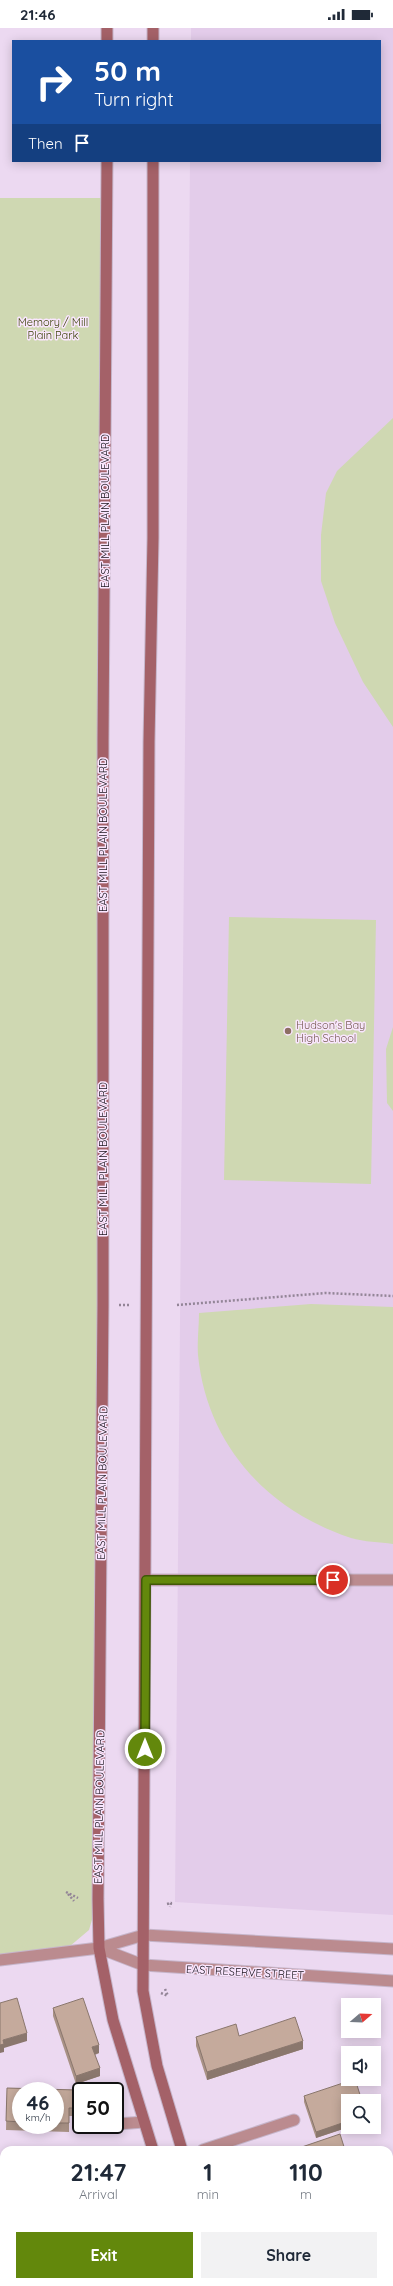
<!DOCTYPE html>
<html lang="en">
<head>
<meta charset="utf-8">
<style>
	body { margin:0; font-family:Quicksand,sans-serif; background:#f2f2f3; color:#1f2937; height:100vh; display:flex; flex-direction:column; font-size:15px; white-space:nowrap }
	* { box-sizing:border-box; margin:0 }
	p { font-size:13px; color:#747a83 }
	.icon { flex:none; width:22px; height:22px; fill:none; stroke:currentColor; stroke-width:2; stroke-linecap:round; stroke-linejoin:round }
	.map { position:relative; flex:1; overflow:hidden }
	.side { position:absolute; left:0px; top:2118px; width:393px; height:140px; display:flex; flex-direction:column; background:#fff; border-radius:12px 12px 0 0; box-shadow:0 2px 10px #0003 }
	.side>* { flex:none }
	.guide { position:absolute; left:12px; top:12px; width:369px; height:122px; border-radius:0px; box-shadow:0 2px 10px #0003; background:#1a4fa0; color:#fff; overflow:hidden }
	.needle { width:26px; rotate:71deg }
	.buttons { position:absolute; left:341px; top:1970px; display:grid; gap:8px }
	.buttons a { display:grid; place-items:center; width:40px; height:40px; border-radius:0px; background:#fff; box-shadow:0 2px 10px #0003; font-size:20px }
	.speed { position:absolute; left:12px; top:2054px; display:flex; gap:8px; font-size:20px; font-weight:700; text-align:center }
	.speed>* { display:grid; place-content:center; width:52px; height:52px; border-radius:50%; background:#fff; box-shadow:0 2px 10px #0003; line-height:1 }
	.speed small { font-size:10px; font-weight:400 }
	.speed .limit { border:2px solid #111; border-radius:6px; background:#fff; color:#111 }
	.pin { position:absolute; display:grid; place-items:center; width:34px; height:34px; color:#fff; margin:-17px; border:2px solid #fff; border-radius:50%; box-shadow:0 1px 4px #0007 }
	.me { position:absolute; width:44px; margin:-22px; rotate:0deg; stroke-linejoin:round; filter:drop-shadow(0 0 3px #0008) }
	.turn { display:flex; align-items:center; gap:14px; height:84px; padding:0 16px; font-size:18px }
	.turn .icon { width:52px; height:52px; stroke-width:2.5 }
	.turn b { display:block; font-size:28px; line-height:34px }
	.then { display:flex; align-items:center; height:38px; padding:0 16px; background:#0003; gap:8px; font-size:15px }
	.eta { display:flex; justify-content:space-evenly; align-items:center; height:68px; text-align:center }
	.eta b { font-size:24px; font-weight:700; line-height:28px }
	.primary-button { display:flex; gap:8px; margin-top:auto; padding:8px 16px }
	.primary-button a { flex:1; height:46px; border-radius:0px; background:#63880c; color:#fff; font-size:16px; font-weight:700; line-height:46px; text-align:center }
	.primary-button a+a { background:#f2f2f3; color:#1f2937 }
	.status { display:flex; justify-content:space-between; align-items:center; height:28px; padding:0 20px; background:#fff; direction:ltr }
	.status svg { height:11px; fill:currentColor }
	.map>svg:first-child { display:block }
	.built { fill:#e3ccea }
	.green { fill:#cfd8b2 }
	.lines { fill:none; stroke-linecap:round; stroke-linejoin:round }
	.service-casing { stroke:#c6b5ca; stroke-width:13 }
	.minor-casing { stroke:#c6b5ca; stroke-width:13 }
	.tertiary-casing { stroke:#c6b5ca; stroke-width:13 }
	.secondary-casing { stroke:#c6b5ca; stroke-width:13 }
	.path { stroke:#938597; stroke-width:2.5; stroke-dasharray:2 2; stroke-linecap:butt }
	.service { stroke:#bb8b8f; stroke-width:11 }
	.minor { stroke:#bb8b8f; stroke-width:11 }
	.tertiary { stroke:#bb8b8f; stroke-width:11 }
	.secondary { stroke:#a46168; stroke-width:11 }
	.wall { fill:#a99286; fill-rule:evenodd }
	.shaded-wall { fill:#8a776d }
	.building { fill:#c5aa9c; stroke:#8a776d }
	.route-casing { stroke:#405808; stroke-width:10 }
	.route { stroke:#63880c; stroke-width:7 }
	.education-dot { fill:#8d6e63; stroke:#f9e6fe; stroke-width:1.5 }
	.labels { text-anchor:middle; stroke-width:3; stroke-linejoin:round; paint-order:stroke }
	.park-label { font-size:11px; fill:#3a4206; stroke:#f9e6fe }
	.street-label { font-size:11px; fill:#19131b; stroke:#f9e6fe }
	.education-label { font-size:11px; fill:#785e54; stroke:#f9e6fe; text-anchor:start }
</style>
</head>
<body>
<div class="status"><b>21:46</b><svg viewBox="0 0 49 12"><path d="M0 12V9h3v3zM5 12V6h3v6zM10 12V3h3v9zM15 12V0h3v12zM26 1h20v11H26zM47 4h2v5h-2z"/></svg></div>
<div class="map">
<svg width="393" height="2258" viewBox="0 0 393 2258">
	<rect width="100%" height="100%" fill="#ecd9f1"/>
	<path class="built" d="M191,0h202v1887l-218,-13 15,-1741h190v-120h-189z"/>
	<path class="green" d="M0,170h107l-9,1701 -9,31 -26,22 -63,8z
		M393,390v309l-30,-45 -28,-59 -14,-42v-46l5,-42 11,-22z
		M229,889l147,3 -5,264 -147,-4z
		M393,999v84l-6,-8 -1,-54z
		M311,1276l82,3v237c-13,-2 -29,-2 -42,-6 -84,-28 -144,-93 -153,-183 -1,-14 1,-28 1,-42z"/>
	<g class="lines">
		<g class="service-casing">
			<path id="service" d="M146,1552h247
				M104,2097l40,-3
				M203,2122l91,-30
				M388,2258l5,-2"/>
		</g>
		<g class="minor-casing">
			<path id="minor" d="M182,2258l13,-4"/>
		</g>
		<g class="tertiary-casing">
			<path id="tertiary" d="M99,1920l44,17 250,16
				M0,1932l99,-12 45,-13 249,14"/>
		</g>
		<g class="secondary-casing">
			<path id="secondary" d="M153,0v13
				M107,13v-13
				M107,133l-4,579v565l-5,594 1,49 14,72 40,130
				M153,133v377l-4,204 -6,1249 14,75 25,84
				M195,2254l1,4
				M224,2254l1,4"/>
		</g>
		<path class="path" d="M119,1277h11
			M177,1277l149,-12 67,3
			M66,1864l12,6
			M68,1866l6,7
			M167,1876l4,-1 -1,4
			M165,1961l3,7
			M161,1965l7,3"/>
		<use href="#service" class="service"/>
		<use href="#minor" class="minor"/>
		<use href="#tertiary" class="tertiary"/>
		<use href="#secondary" class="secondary"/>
	</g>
	<path class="wall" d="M53,1980l46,45 -4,2 5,21 -24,8 -23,-68z
		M239,2008l64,13 -96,31 -11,-34v-9z
		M7,2060l69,2 -1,26h-6v16l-63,-2zM21,2063h34v34h-34z
		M304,2068l44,31h1l-33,11 -12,-36z
		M4,2189v20l-4,-11v-8z
		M393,2196v46l-4,-12v-33z"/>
	<path class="shaded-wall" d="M27,2005v8l-23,7v4l-4,1v-8l3,-5z
		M303,2013v8l-96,31v-8z
		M99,2017v8l-7,2v-8z
		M100,2040v8l-24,8v-8z
		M348,2093v6h1l-33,11v-6z
		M4,2251v3h4v2l-8,2v-6z
		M21,2254h9l-9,3z
		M309,2254h10l-10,3z"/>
	<path class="building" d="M17,1970l10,35 -24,7 1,4 -4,1v-42z
		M83,1970l16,47 -7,2 8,21 -24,8 -23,-68z
		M295,1989l8,24 -96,31 -11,-35 40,-13 3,12z
		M355,2051l7,22h-14v20l-32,11 -12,-36z
		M7,2060l69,2 -1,18h-6v15h-14v-32h-34v31l-15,-1z
		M340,2106l5,16h-52z
		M4,2189v12l-4,-11z
		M393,2196v38l-4,-12v-25z
		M0,2226l4,12v13l-4,1z"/>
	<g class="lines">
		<g class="route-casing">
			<path id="route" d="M145,1721l1,-169h187"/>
		</g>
		<use href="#route" class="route"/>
	</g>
	<circle class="education-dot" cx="288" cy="1003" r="4"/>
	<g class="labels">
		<g class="park-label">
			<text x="53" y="298">Memory / Mill<tspan x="53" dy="13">Plain Park</tspan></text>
		</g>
		<g class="street-label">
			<text transform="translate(105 483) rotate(-90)" y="4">EAST MILL PLAIN BOULEVARD</text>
			<text transform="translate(103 807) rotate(-90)" y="4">EAST MILL PLAIN BOULEVARD</text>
			<text transform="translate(103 1131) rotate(-90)" y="4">EAST MILL PLAIN BOULEVARD</text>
			<text transform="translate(102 1455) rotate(-89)" y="4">EAST MILL PLAIN BOULEVARD</text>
			<text transform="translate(99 1779) rotate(-89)" y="4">EAST MILL PLAIN BOULEVARD</text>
			<text transform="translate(245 1944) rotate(3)" y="4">EAST RESERVE STREET</text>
		</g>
		<g class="education-label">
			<text x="296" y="1001">Hudson's Bay<tspan x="296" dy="13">High School</tspan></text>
		</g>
	</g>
</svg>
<div class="buttons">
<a><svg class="needle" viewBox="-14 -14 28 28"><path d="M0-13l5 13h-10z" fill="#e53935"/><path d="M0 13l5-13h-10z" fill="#747a83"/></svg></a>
<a><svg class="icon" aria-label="sound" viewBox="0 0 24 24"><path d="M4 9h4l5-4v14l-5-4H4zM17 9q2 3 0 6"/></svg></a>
<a><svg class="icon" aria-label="search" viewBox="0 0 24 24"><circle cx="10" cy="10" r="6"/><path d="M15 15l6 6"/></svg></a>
</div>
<div class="speed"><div>46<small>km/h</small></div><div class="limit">50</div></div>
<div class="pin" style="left:333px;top:1552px;background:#d93025"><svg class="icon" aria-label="arrive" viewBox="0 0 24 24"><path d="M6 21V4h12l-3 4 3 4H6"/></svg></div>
<svg class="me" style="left:145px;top:1721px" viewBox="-20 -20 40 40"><circle r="17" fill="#63880c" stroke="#fff" stroke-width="3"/><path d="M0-11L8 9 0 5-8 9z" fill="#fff"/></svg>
<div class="guide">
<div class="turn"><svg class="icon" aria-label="right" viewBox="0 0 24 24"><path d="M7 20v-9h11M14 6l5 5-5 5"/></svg><div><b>50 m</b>Turn right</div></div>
<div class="then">Then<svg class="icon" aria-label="arrive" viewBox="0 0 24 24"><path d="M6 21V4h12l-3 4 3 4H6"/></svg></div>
</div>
<section class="side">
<div class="eta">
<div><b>21:47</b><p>Arrival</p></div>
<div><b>1</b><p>min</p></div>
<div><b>110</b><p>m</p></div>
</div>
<div class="primary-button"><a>Exit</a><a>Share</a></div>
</section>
</div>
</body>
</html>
